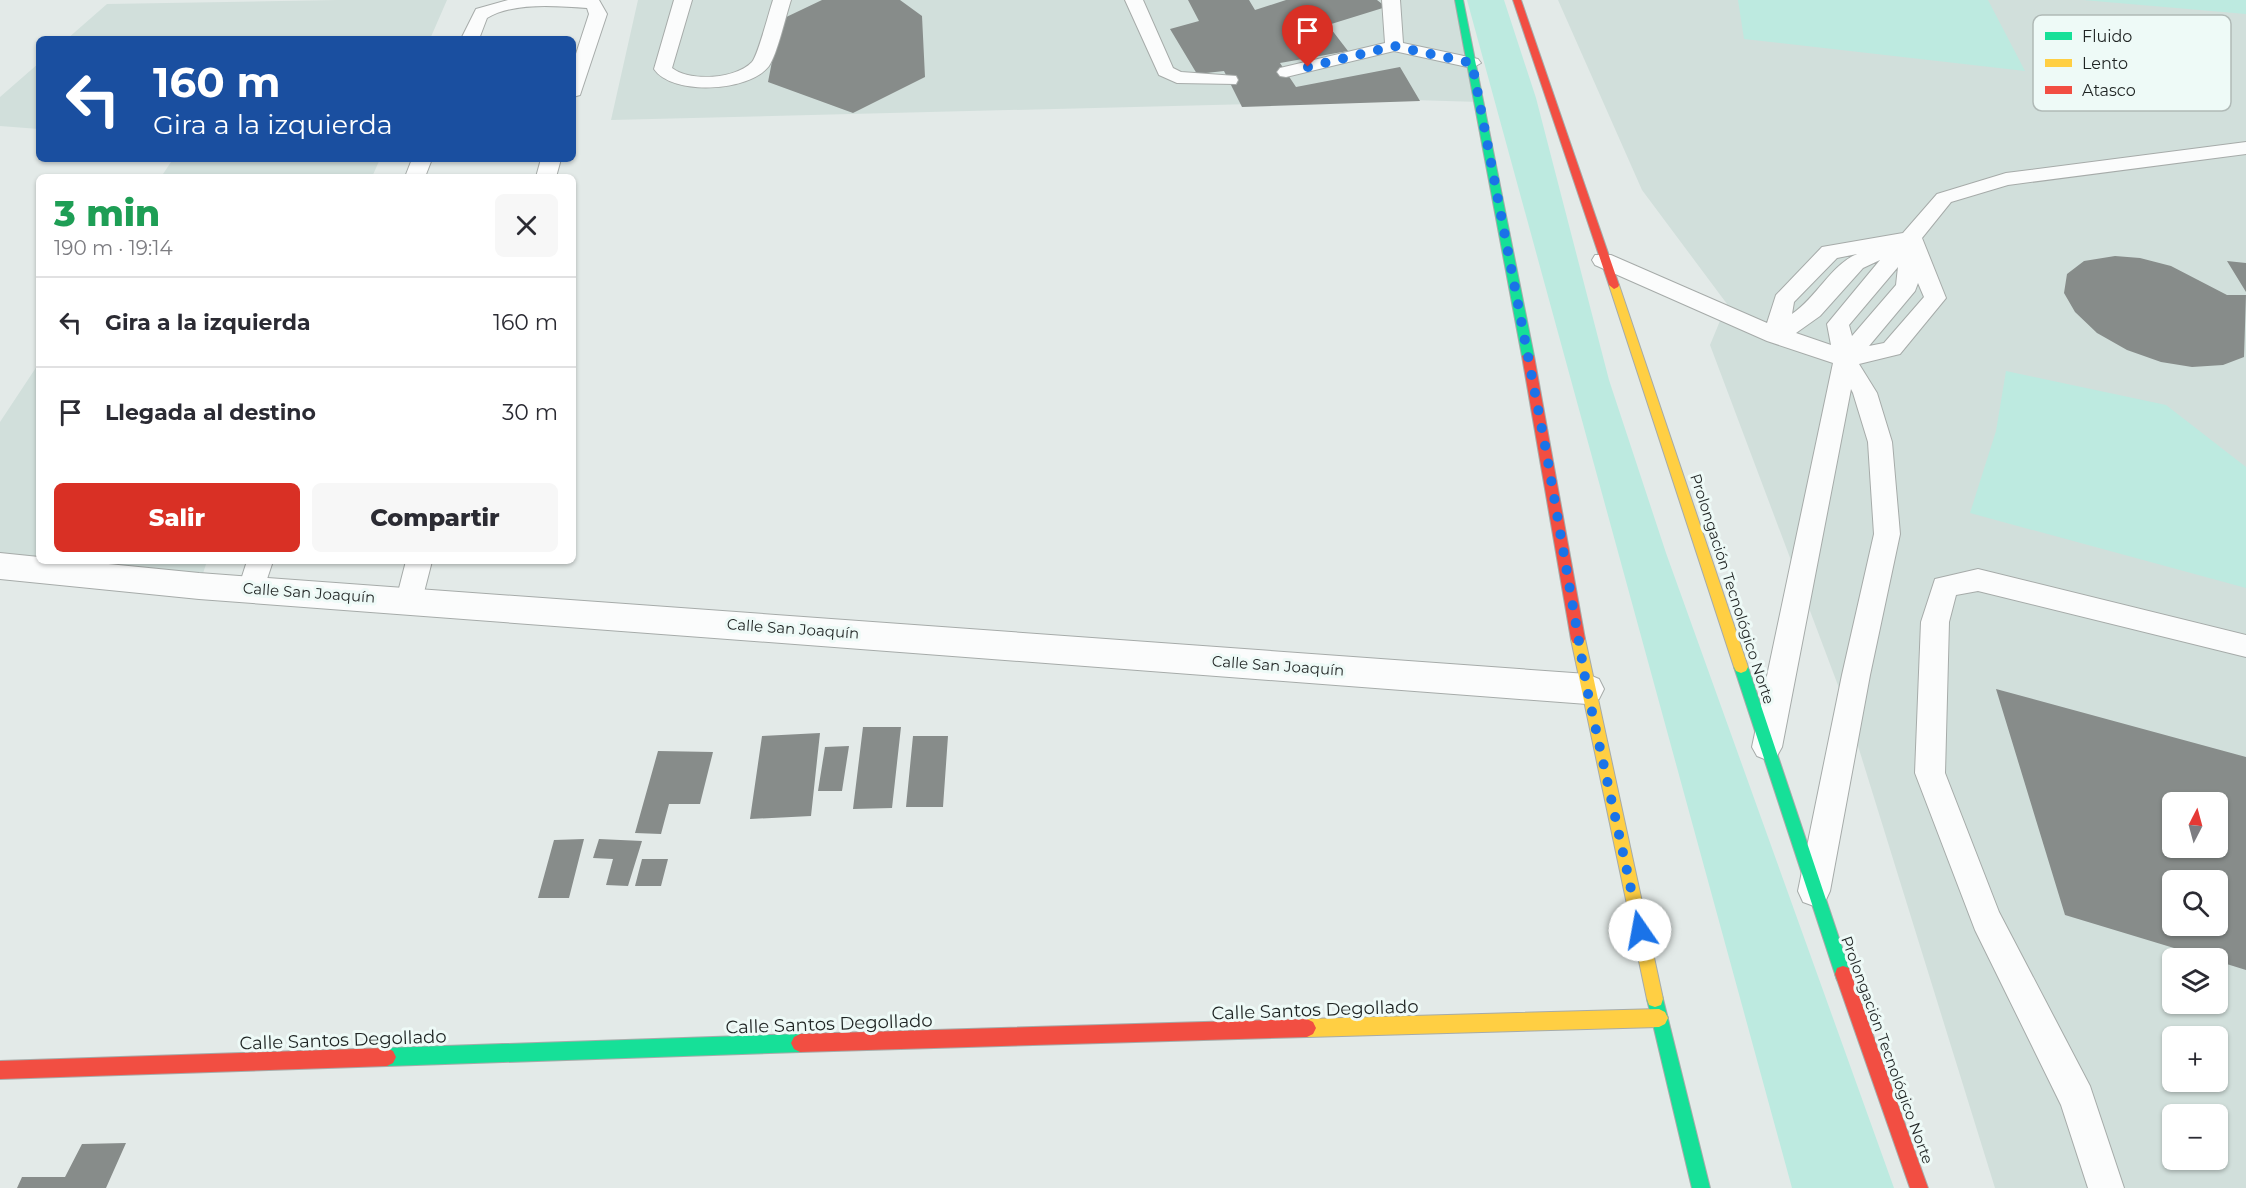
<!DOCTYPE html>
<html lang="es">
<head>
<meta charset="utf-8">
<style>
	body { margin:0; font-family:Montserrat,sans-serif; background:#f7f7f7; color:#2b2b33; height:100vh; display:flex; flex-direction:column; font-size:22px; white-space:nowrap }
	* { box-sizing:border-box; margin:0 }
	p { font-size:20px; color:#7c7c81 }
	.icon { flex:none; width:33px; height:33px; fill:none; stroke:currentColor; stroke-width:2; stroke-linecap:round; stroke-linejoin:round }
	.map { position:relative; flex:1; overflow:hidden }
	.sheet { position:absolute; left:36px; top:174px; width:540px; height:390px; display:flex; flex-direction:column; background:#fff; border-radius:9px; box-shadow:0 2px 4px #0004 }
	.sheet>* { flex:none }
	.hud { position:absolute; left:36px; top:36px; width:540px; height:126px; border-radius:9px; box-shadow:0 2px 4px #0004; background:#1a4fa0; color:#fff; overflow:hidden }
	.needle { width:39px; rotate:6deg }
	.controls { position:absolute; left:2162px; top:792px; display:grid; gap:12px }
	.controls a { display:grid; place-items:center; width:66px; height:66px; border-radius:9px; background:#fff; box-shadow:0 2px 4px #0004; font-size:30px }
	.pin { position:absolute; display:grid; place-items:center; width:51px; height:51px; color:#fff; margin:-62px -26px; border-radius:50% 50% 50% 0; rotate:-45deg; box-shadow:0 0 6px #0007 }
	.pin .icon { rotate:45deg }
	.me { position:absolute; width:66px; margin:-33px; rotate:348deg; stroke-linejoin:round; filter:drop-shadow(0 0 4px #0008) }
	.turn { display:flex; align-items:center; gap:21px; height:126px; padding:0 18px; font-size:27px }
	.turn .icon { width:78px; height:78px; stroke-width:2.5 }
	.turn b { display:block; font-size:42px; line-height:51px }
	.round { display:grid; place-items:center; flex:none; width:63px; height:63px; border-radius:9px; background:#f7f7f7 }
	.headline { display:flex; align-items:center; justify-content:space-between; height:102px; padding:0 18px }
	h1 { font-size:36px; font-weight:800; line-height:45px; color:#1e9e55 }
	.action { display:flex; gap:12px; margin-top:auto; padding:12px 18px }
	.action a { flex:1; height:69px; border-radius:9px; background:#d93025; color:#fff; font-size:24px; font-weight:800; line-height:69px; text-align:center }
	.action a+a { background:#f7f7f7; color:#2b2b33 }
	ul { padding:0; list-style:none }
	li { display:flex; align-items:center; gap:18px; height:90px; padding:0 18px; border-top:2px solid #e1e1e2 }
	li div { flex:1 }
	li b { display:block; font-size:22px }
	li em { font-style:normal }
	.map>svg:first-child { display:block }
	.built { fill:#d1dfdb; fill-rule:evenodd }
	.green { fill:#bdeae0 }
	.building { fill:#878c8a; fill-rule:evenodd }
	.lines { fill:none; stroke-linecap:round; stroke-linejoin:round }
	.lane-casing { stroke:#a6aba9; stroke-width:2 }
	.street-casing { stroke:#a6aba9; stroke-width:2 }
	.fast-casing { stroke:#a6aba9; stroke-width:2 }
	.slow-casing { stroke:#a6aba9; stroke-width:2 }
	.jam-casing { stroke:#a6aba9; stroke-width:2 }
	.lane { fill:#fbfcfc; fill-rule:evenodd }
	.street { fill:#fbfcfc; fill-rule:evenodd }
	.fast { fill:#16e098; fill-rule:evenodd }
	.slow { fill:#ffcf43; fill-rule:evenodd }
	.jam { fill:#f24e42; fill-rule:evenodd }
	.route { stroke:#1a73e8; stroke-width:10; stroke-dasharray:0 18 }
	.labels { text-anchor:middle; stroke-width:6; stroke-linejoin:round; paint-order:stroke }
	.street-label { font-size:15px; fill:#1f2423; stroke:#eefaf7 }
	.near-street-label { font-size:18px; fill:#1f2423; stroke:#eefaf7 }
	.key { fill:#eefaf7; stroke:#b0bab7; stroke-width:1.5 }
	.key-label { font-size:16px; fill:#1f2423 }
</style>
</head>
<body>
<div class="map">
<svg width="2246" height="1188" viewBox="0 0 2246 1188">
	<rect width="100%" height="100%" fill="#e3eae8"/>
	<path class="built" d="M337,0h110l-17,39h-363l40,-35z
		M638,0h821l21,102 -67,-2 -802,20z
		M1558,0h688v1188h-251l-150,-484 -135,-359 17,-41 -85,-114zM2172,802h45v46h-45zM2172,880h45v46h-45zM2172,958h45v46h-45zM2172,1036h45v46h-45zM2172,1114h45v46h-45z
		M39,63v66l-39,-3v-29z
		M173,159h207l-8,18h-211z
		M39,363v198h168l-8,25 -199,-20v-144z"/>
	<path class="green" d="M1467,0h37l32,98 73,282 57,173 228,635h-102z
		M1738,0h250l37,71 -281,-32z
		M2083,0h163v14z
		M2006,371l160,34 80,62v121l-276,-75 26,-82z"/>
	<path class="building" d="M822,0h78l22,16 3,61 -72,36 -85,-31 12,-62z
		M1188,0h61l6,10 31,-10h91l9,7 -58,18 20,26 -68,12 16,24 104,-20 20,34 -178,6 -18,-36 -27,3 -27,-45 29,-8z
		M2115,256l25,2 31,8 56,29h19l-2,62 -21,8 -31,2 -31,-5 -34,-12 -30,-17 -22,-21 -11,-19 3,-19 17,-13z
		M2227,261l19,2v29z
		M1996,689l250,68v213l-29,-9v-3h-10l-142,-43zM2172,802h45v46h-45zM2172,880h45v46h-45z
		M863,727h38l-9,81 -39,1z
		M820,733l-9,83 -61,3 12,-83z
		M913,736h35l-5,71h-37z
		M849,746l-7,45h-24l7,-44z
		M658,751l55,1 -13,52h-31l-8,30 -26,-1z
		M584,839l-15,59h-31l16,-58z
		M599,839l43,2 -14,45 -22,-1 7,-26 -20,-1z
		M642,859h26l-7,27h-26z
		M126,1143l-20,45h-89l5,-11h43l17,-33z"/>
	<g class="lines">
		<g class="lane-casing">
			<path id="lane" d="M508,0h91l8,14 -27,81 -7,2v-34l16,-49 -2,-6c-30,-2 -74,-6 -100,10l-8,21h-18l15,-30z
				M674,0h18l-20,68c18,14 64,11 80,-6 6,-7 17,-50 21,-62h18c-5,15 -14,55 -22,66 -20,26 -97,30 -115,3z
				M1125,0h18l30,68 8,4 55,4 2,4 -2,4 -59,-1 -18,-8z
				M1382,0h18l3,43 75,16 3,4 -9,5 -78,-17 -108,26 -6,-1 -3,-4 3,-4 105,-25z
				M2246,142v12l-238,31 -57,17 -29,36 24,60 -46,56 -41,10 18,29 15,49 8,92 -30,141 -40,216 -5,11 -11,4 -11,-4 -5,-11 44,-216 32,-141 -6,-92 -15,-49 -2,-4 -69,358 -5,9 -10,4 -10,-4 -5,-9 81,-384 -66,-22 -172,-76 -3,-5 3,-5h16l156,68 9,-28 46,-48 81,-14 34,-39 69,-21zM1857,254c-26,11 -41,44 -65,60l2,-12 43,-44zM1880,260l-53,64 4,21 -35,-12 24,-17 43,-48zM1898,267l-2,18 -44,51 -3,-11zM1918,283l6,14 -40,46 -15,3 46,-55z
				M412,159h20l-7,18h-20z
				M541,159h20l-5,18h-20z
				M247,561h26l-12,36 -10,3 -10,-3 -3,-8z
				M406,561h26l-12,47 -10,3 -10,-3 -4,-8z
				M1978,569l268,66v22l-268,-66 -22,4 -7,27 -4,151 54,139 91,174 34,102h-36l-27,-83 -86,-175 -60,-157 6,-151 14,-43z"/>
		</g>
		<g class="street-casing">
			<path id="street" d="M0,553l39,4v4h39l121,12 1388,101 12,5 5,10 -5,10 -12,5 -1388,-105 -199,-20z"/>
		</g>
		<g class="fast-casing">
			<path id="fast" d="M1455,0h8l71,356 -6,4 -6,-4z
				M1741,661l5,2 2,4 103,307 -2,6 -6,2 -6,-2 -2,-6 -101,-307 2,-4z
				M1655,991l6,2 2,6 47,189h-18l-45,-189 2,-6z
				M800,1034l6,3 3,6 -3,6 -6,3 -413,14 -6,-3 -3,-6 3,-6 6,-3z"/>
		</g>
		<g class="slow-casing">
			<path id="slow" d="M1614,281l5,4 129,382 -2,4 -5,2 -5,-2 -2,-4 -125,-382z
				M1578,633l5,2 2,4 78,360 -2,6 -6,2 -6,-2 -2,-6 -76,-360 2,-4z
				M1659,1009l6,3 3,6 -3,6 -6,3 -352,10 -6,-3 -3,-6 3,-6 6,-3z"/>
		</g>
		<g class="jam-casing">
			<path id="jam" d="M1513,0h8l98,285 -1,2 -4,2 -5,-4z
				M1528,352l6,4 51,283 -2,4h-10l-2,-4 -49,-283z
				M1843,966l6,2 2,6 77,214h-18l-75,-214 2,-6z
				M1307,1019l6,3 3,6 -3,6 -6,3 -507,15 -6,-3 -3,-6 3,-6 6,-3z
				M387,1048l6,3 3,6 -3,6 -6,3 -387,13v-18z"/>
		</g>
		<use href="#lane" class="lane"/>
		<use href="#street" class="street"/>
		<use href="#fast" class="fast"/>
		<use href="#slow" class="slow"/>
		<use href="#jam" class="jam"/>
	</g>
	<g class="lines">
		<path class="route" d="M1308,67l86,-21 78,17 75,393 40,233 53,241"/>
	</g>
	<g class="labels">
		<g class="street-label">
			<text transform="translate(1732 589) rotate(72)" y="5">Prolongación Tecnológico Norte</text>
			<text transform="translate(309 593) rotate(4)" y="5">Calle San Joaquín</text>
			<text transform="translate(793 629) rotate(4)" y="5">Calle San Joaquín</text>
			<text transform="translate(1278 666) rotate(4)" y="5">Calle San Joaquín</text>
			<text transform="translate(1887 1050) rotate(70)" y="5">Prolongación Tecnológico Norte</text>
		</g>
		<g class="near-street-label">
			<text transform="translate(1315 1010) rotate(-2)" y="6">Calle Santos Degollado</text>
			<text transform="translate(829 1024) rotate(-2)" y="6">Calle Santos Degollado</text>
			<text transform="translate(343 1040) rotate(-2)" y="6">Calle Santos Degollado</text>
		</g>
	</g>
	<rect x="2033" y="15" width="198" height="96" rx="9" class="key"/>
	<rect x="2045" y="32" width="27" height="8" fill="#16e098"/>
	<rect x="2045" y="59" width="27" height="8" fill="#ffcf43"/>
	<rect x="2045" y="86" width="27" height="8" fill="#f24e42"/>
	<g class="key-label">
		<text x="2082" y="42">Fluido</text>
		<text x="2082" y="69">Lento</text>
		<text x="2082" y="96">Atasco</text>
	</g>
</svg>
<div class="controls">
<a><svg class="needle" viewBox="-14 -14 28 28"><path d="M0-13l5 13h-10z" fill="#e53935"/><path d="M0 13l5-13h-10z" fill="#7c7c81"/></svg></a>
<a><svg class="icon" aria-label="search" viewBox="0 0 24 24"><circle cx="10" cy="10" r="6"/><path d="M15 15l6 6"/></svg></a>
<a><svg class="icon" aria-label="layers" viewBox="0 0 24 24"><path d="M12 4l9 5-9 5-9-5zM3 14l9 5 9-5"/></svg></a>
<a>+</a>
<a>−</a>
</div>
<div class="pin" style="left:1308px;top:67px;background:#d93025"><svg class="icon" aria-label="arrive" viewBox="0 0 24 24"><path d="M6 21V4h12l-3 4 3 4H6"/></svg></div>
<svg class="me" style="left:1640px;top:930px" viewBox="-20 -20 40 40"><circle r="19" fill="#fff"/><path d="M0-13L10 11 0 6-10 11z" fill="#1a73e8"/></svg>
<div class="hud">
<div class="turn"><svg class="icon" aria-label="left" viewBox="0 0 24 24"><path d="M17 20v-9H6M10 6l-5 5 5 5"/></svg><div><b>160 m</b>Gira a la izquierda</div></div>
</div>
<section class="sheet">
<div class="headline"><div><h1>3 min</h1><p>190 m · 19:14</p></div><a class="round"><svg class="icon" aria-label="close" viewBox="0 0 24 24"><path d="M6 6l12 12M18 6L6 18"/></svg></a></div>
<ul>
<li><svg class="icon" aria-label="left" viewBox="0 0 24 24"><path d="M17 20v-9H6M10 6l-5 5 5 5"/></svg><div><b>Gira a la izquierda</b></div><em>160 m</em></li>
<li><svg class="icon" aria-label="arrive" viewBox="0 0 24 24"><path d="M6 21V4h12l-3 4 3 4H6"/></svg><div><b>Llegada al destino</b></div><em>30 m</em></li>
</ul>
<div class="action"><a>Salir</a><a>Compartir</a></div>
</section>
</div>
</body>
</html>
